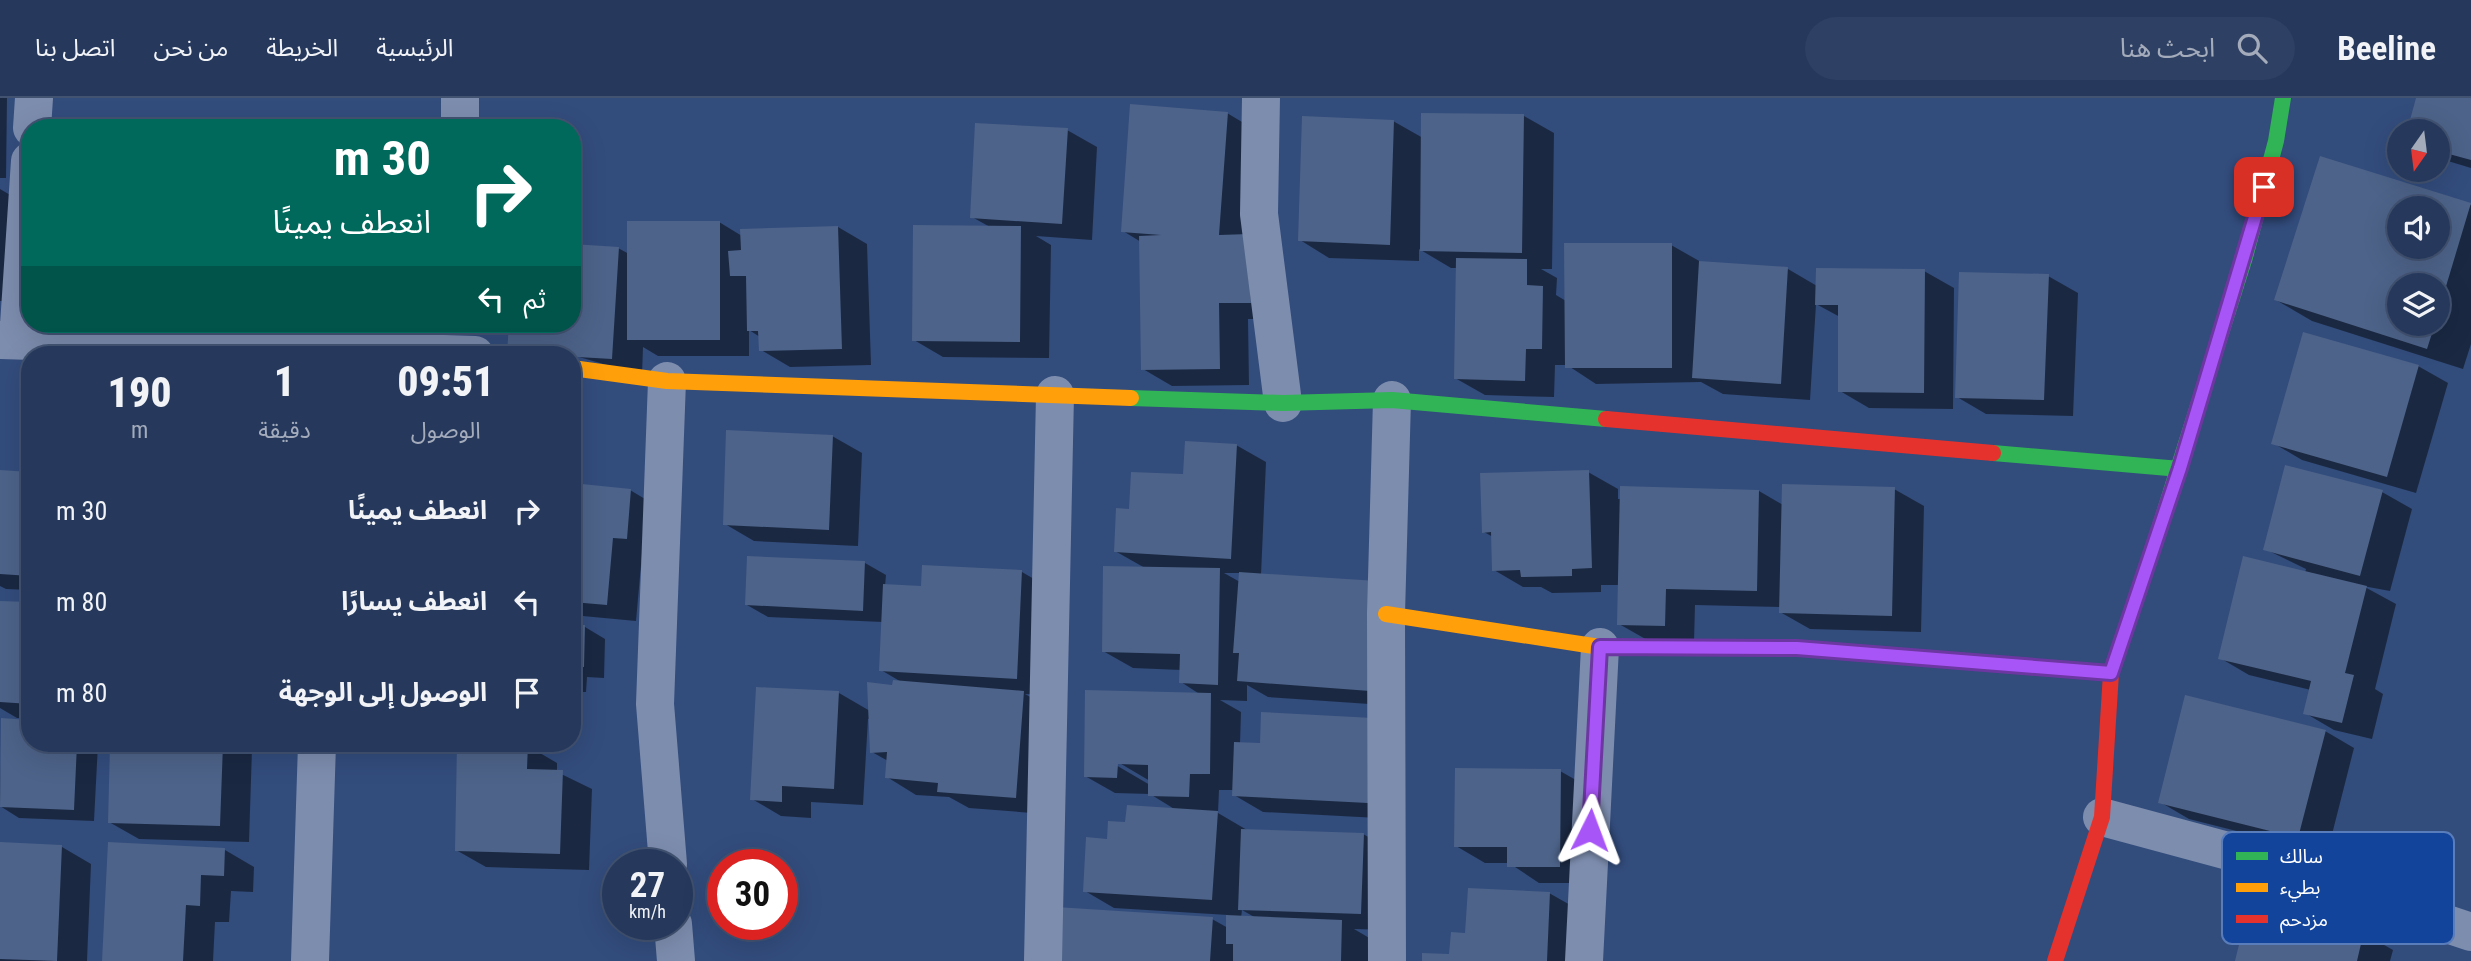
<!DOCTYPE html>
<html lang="ar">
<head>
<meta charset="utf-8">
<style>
	body { margin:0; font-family:"Roboto Condensed","Noto Sans Arabic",sans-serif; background:#2e4063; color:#f1f3f6; direction:rtl; height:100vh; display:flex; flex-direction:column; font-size:26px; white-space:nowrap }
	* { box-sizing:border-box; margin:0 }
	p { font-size:23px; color:#a4acbc }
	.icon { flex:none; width:38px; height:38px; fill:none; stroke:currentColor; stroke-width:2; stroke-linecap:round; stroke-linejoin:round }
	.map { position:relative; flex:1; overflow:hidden; direction:ltr }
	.side { position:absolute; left:21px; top:248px; width:560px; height:406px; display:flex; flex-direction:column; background:#26395d; border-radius:28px; box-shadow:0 7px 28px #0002,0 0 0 2px #425372; direction:rtl }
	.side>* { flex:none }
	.hud { position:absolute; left:21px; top:21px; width:560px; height:214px; border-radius:28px; box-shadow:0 7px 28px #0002,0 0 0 2px #425372; direction:rtl; background:#00695c; color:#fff; overflow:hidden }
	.needle { width:46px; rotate:194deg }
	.buttons { position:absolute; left:2387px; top:21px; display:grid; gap:14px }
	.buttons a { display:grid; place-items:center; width:63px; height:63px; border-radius:50%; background:#26395d; box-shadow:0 7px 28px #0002,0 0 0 2px #425372; font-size:35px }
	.speed { position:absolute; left:602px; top:751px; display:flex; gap:14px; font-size:35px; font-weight:700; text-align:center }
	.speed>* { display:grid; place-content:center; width:91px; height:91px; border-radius:50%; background:#26395d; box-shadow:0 7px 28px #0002,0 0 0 2px #425372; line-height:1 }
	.speed small { font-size:18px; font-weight:400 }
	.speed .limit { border:10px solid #d22; background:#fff; color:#111 }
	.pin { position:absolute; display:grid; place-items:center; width:60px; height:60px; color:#fff; margin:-30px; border-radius:14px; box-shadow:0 4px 10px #0006 }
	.me { position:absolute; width:77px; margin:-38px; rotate:3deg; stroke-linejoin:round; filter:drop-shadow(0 0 5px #0008) }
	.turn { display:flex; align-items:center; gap:24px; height:147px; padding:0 35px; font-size:32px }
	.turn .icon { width:91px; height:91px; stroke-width:2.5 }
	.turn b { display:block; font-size:49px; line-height:60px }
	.then { display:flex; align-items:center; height:66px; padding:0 35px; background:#0003; gap:14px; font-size:26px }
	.eta { display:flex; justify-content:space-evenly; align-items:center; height:119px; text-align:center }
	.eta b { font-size:42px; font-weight:800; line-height:49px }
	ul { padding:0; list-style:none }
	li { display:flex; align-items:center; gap:21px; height:91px; padding:0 35px }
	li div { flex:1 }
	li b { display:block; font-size:26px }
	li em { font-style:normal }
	header { display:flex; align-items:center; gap:42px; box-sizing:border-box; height:98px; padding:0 35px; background:#26395d; border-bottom:2px solid #425372 }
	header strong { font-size:33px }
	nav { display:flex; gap:38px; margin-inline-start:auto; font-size:24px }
	.search { width:490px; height:63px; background:#2e4063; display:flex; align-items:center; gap:18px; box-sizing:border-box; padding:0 24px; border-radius:38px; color:#a4acbc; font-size:26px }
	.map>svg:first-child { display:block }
	.shadow { fill:#0007; fill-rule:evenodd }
	.building { fill:#4d6389; fill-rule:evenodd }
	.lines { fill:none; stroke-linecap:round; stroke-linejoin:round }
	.street { stroke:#7d8dae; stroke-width:38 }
	.fast { stroke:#30b455; stroke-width:16 }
	.slow { stroke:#ff9f0a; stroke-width:16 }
	.jam { stroke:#e5322d; stroke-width:16 }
	.route-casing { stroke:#6d37a1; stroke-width:18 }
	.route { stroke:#a855f7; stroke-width:12 }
	.key { fill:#12449c; stroke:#597cba; stroke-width:2 }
	.key-label { font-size:19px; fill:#fff }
</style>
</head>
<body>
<header>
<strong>Beeline</strong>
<div class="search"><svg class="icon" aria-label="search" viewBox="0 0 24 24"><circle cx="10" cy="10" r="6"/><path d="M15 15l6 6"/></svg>ابحث هنا</div>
<nav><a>الرئيسية</a><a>الخريطة</a><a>من نحن</a><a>اتصل بنا</a></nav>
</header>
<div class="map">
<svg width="2471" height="863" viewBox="0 0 2471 863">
	<rect width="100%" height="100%" fill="#324c7c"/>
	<path class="shadow" d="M0,0h7l-1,80h-6z
		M2418,0h53v70l-33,-10v-27h-29z
		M1227,15l30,18 23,188h-32l1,66 -77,1 -29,-17 -2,-127 -18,-11z
		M1524,18l30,17 -2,136h-11l16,9 -1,17 10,6 105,-56 30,17 87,7 29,17 107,-15 30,17 -1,121 -84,-1 -29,-17v-74l-24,-13 -6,96 -87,-6 -22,-12 -105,2 -29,-19h-12l-1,32 -69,-2 -30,-17 3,-110h-7l-32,-19v12l-90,-3 -29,-18 93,-119 30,17z
		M1067,32l30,17 -5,93 -56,-4 15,9 -2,113 -106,-1 -29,-17 76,-113 -18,-10z
		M2321,60l150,47v139l-8,25 -151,-48 -36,-21zM2399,110h39v39h-39zM2399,187h39v39h-39z
		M0,91l29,17 -3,96 -26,-1z
		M719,124l23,14 96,-9 29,17 4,121 -81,2 -29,-17 -1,-13 -11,-7v26h-91l-15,-9 -1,28 -70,-20h-57l-6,-3 1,-28h62l46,-76 11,6z
		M2048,178l30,17 -5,123 -87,-2 -29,-17z
		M282,226h105l-9,9 -85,-3z
		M2418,268l30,17 -32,110 -114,-33 -29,-17z
		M832,338l30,17 -4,93 -104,-5 -29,-17z
		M1236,347l30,17 -5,113 138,131 -131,-9 -21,-12v16l-27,-1 21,12 -1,32 21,1 136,74 -134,-7 -29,-17v-5h-15l-1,23 29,17 116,4 30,17 -3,79 -36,-1 17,10 -1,22h-316l158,-42 16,9v-13l-114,-7 -29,-17 24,-50 18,-18 49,-13 -26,-16 -35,-1 -30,-17 116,-81 -20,-13v-12l-48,-2 -30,-17 42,-83 -30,-17 16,-41zM1224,475h16v9zM1111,660l39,23v4l-41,-24zM1242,812l14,8h-15z
		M0,374l30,1v117l-24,-1 -6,-3z
		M1588,374l30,17v10l141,-8 24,14 111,-16 30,17 -3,126 -111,-3 -30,-17v-5l-85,-2 -1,37 -45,-1 -30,-17 1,-39h-19v7l-49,1 -11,-6h-18l-29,-17 -1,-33 -9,-5z
		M572,387l58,5 30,18 -18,46 -6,67 -64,-6z
		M2382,394l30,17 -22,82 -27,-5 33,18 -21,85 8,5 -11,45 -38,-9 -29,-17 6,-23 -62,-15 -29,-17 85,-85 1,-4 -41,-20z
		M865,465l21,12 -1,11 38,2 99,-16 29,17 -5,106 -21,-1 28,16 -8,104 -76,-6 -20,-11 -33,-2 -29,-18 1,-16 -16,-9 -1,-33h-3l-5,86 -52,-3v16l-30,-2 -29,-17 5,-111 82,5 31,18 24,-24 9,-4 -22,-13 2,-48 -115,-5 -21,-12z
		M0,505l30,1v114h-13l-17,-10z
		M572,528l13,1 20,12 -1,39 -17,-1 -1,15h-14z
		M2,622l28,24h68l-4,77 -75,-3 -19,-12z
		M2325,633l29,17 -27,106 -138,-35 -29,-17z
		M111,646h132l9,5 -3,93 -110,-3 -30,-17z
		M459,646l69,2 29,17v9l35,17 -3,81 -103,-3 -30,-17z
		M1560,673l30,17 -1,95h-50l-30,-20h-24l-29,-17z
		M0,746l62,3 29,17 -4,97h-87z
		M225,752l29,17 -1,25 -22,-1 -2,31h-14l-2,39h-109z
		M1549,795l30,17 -2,51h-153l27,-5 16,-21z
		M2363,835l30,17 -3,11h-153z"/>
	<path class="building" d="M2416,0h55v62l-33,-9v-20h-31z
		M1130,6l98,8 -9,123 30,-1 2,69h-32l1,66 -79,1 -2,-134 22,-1 -40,-3z
		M1421,15l103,1 -2,139 -102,-2z
		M1302,18l92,4 -4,125 -92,-4z
		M975,25l93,5 -6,96 -92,-6z
		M2320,58l151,47 -33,110v-28h-39v39h36l-8,25 -153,-49zM2399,110h39v39h-39z
		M627,123h93v119h-93z
		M913,127l108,1 -1,116 -108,-1z
		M838,128l4,123 -83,2 -1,-20h-11l-1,-55h-16l-2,-25 13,-1 -1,-21z
		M1564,145h108v125h-107z
		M572,146l47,3 -7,112 -105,-6 2,-29h63z
		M1456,160l71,1v26l16,1 -1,63h-16l-1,32 -71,-2z
		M1699,163l89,6 -7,117 -89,-6z
		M1816,170l109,1 -1,124 -86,-1v-87h-23z
		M1959,174l90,2 -5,126 -89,-2z
		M2303,234l116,33 -32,112 -116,-33z
		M726,332l107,5 -4,95 -106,-5z
		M1185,343l52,3 -6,115 -117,-7 2,-44 13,1 2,-37 52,2z
		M2285,367l98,25 -23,86 -97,-26z
		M0,372l30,2v104l-30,-2z
		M1589,372l3,98 -20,1v7l-51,1 -1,-7 -28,1 -1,-39 -9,1 -2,-60z
		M572,385l59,6 -4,50 -14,-1 -6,67 -35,-3z
		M1782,386l113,3 -3,129 -113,-3z
		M1620,388l139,4 -2,101 -91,-2 -1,37 -48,-1z
		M747,458l118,5 -2,50 -118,-6z
		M2243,458l124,30 -22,87 9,2 -12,48 -39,-9 8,-33 -93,-22z
		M922,467l100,5 -5,109 -138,-8 4,-87 38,2z
		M1103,468l117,2 -2,117 -39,-2 1,-29 -78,-2z
		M1239,474l138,9 -7,110 -133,-10 2,-28h-6z
		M0,503l30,1v102l-30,-2z
		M572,527h13l-1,42 -12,-1z
		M893,582l131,11 -8,107 -79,-6 1,-9 -53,-5 2,-26 -17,1 -3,-71 25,3z
		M756,589l83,4 -5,98 -52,-3v16l-32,-2z
		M1085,592l126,3 -1,81h-20l-1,23 -41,-1v-31l-30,-1 -1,14 -33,-1z
		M2185,597l141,35 -28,108 -140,-35z
		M1261,614l112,6 -5,85 -136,-7 2,-54 26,1z
		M1,620l29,2v24h47l-3,66 -74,-3z
		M110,646h113l-3,82 -112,-3z
		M457,646h71l-1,25 36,1 -3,84 -105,-3z
		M1455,670l106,1 -1,98h-53v-20h-53z
		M1127,707l91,6 -6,89 -129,-8 3,-55 21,2 1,-18 17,1z
		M1241,731l123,4 -3,81 -123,-4z
		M0,744l62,3 -5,116 -57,-2z
		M108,744l117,6 -1,28 -23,-1 -1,31 -14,-1 -3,56h-81z
		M1468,790l82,4 -3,69h-125v-8l27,1 2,-22 14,1z
		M1056,809l157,10 -3,44h-158z
		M2262,810l102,23 -7,30h-122l9,-37 13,2z
		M1226,817l116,5 -1,41h-108v-17h-7z"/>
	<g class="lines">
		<path class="street" d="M1261,0l-2,116 24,189
			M32,30l2,-30
			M460,30v-30
			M0,242l475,15
			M18,242l12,-179
			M667,283l-12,323 13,160
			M2102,719l126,34 243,81
			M673,826l3,37
			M310,863l7,-217
			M1043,863l12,-566
			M1387,863l-1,-347 6,-214
			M1584,863l16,-314"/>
		<path class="fast" d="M1131,300l152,5 109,-3 214,19
			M1993,355l187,16
			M2155,444l90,-285 31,-116 7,-43
			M1721,550h76l314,25"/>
		<path class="slow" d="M572,270l95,13 464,17
			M1386,516l214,33 121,1"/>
		<path class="jam" d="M1606,321l387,34
			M2055,863l47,-144 9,-144 44,-131"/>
	</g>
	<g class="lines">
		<g class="route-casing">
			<path id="route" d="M1590,732l10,-183 197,1 314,25 69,-205 84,-281"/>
		</g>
		<use href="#route" class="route"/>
	</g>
	<rect x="2222" y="734" width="232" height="112" rx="10" class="key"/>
	<rect x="2236" y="754" width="32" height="8" fill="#30b455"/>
	<rect x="2236" y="785" width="32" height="9" fill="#ff9f0a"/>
	<rect x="2236" y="817" width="32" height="8" fill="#e5322d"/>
	<g class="key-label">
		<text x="2280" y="765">سالك</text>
		<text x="2280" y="796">بطيء</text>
		<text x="2280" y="828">مزدحم</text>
	</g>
</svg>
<div class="buttons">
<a><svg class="needle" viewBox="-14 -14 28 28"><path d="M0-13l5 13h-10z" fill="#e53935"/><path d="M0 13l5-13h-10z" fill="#a4acbc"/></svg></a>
<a><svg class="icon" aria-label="sound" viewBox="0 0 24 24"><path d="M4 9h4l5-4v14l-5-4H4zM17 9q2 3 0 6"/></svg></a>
<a><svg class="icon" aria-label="layers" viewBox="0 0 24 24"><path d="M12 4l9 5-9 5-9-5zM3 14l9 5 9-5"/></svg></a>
</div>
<div class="speed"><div>27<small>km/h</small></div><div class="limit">30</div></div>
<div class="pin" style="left:2264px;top:89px;background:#d93025"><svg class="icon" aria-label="arrive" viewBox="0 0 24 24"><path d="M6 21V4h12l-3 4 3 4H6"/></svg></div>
<svg class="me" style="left:1590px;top:732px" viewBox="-20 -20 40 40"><path d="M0-17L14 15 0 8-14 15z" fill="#a855f7" stroke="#fff" stroke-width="4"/></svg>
<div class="hud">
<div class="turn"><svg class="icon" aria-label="right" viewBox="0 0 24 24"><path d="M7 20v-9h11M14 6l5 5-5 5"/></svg><div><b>30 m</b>انعطف يمينًا</div></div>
<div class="then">ثم<svg class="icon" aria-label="left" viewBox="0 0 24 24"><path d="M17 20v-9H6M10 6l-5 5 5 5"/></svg></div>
</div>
<section class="side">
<div class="eta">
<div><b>09:51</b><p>الوصول</p></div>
<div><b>1</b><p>دقيقة</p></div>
<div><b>190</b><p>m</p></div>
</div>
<ul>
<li><svg class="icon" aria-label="right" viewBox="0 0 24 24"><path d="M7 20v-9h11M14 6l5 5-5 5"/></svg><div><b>انعطف يمينًا</b></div><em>30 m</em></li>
<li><svg class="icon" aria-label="left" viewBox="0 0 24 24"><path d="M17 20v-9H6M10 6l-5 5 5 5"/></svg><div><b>انعطف يسارًا</b></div><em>80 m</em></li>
<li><svg class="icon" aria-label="arrive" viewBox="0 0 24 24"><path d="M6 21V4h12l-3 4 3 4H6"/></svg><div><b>الوصول إلى الوجهة</b></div><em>80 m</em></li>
</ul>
</section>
</div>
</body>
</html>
